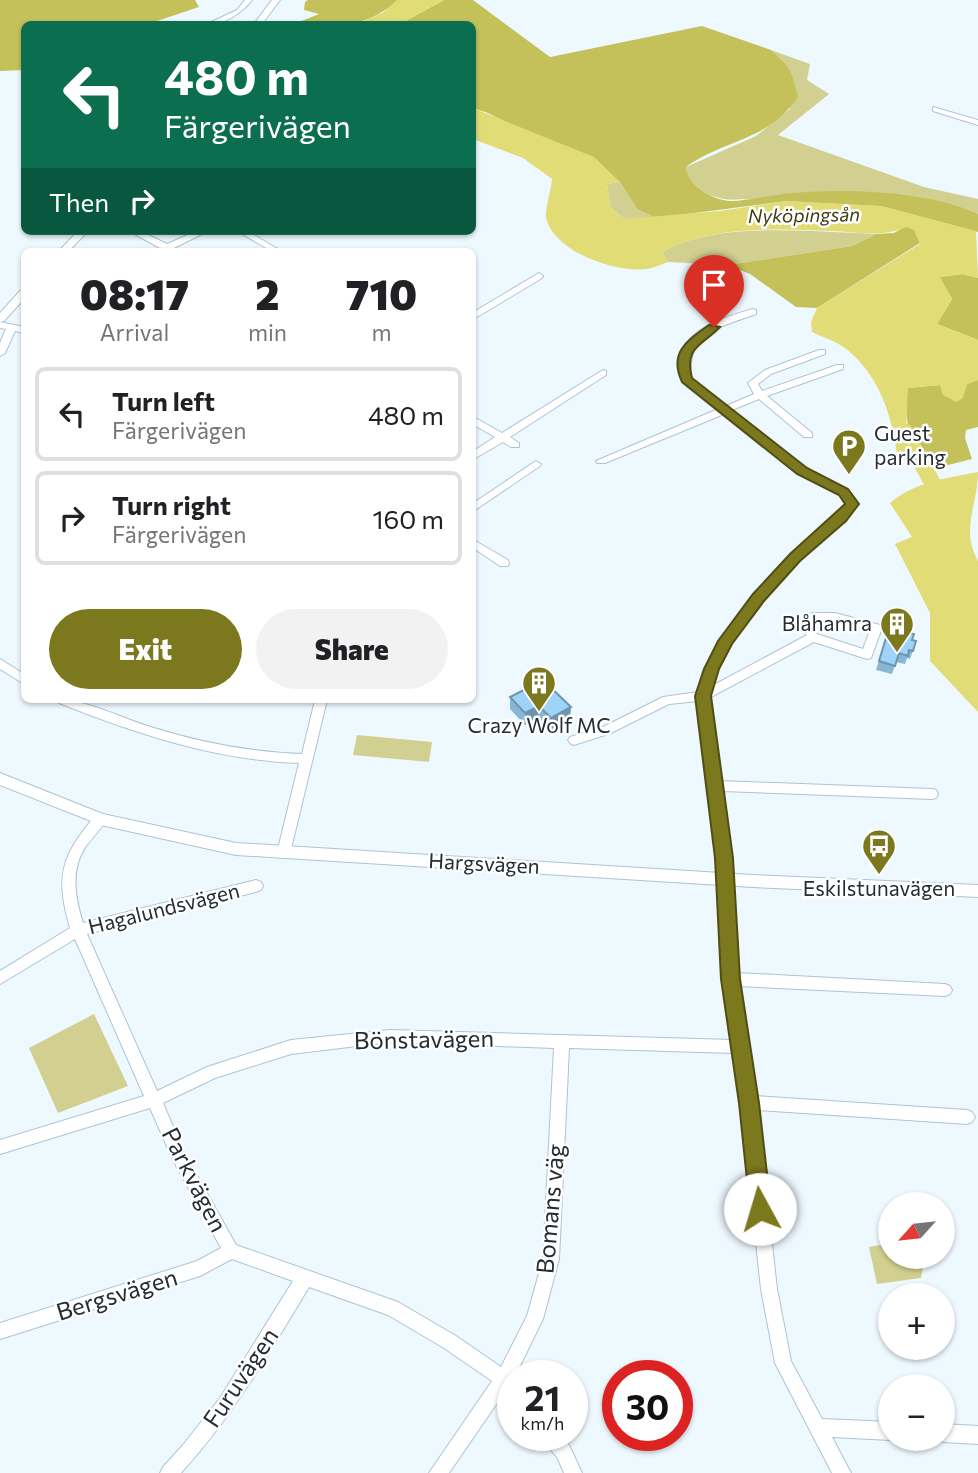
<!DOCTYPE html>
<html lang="en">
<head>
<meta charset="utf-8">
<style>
	body { margin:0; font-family:Commissioner,sans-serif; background:#f2f2f2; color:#202124; height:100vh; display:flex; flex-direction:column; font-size:26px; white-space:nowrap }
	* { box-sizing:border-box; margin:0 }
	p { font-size:23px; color:#757577 }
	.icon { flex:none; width:38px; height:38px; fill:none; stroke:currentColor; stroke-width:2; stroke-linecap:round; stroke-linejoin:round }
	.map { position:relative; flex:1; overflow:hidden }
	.sheet { position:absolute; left:21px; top:248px; width:455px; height:455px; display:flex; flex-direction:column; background:#fff; border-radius:10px; box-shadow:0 2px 5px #0004 }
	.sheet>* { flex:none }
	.hud { position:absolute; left:21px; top:21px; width:455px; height:214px; border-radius:10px; box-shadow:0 2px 5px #0004; background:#0b6e4f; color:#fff; overflow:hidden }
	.needle { width:46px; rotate:243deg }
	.tools { position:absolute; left:878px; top:1192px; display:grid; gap:14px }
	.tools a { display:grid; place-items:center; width:77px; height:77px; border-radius:50%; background:#fff; box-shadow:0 2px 5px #0004; font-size:35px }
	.speed { position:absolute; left:497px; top:1360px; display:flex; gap:14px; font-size:35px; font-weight:700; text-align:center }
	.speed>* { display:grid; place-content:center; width:91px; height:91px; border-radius:50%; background:#fff; box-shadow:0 2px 5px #0004; line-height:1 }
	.speed small { font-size:18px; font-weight:400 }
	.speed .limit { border:10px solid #d22; background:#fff; color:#111 }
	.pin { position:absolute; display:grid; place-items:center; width:60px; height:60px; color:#fff; margin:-72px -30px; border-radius:50% 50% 50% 0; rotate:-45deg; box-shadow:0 0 7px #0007 }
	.pin .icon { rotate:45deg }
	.me { position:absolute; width:77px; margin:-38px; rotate:354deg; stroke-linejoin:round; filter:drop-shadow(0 0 5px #0008) }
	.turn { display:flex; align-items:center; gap:24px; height:147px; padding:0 28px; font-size:32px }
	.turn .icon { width:91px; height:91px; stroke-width:2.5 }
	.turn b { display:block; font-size:49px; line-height:60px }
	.then { display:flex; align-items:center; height:66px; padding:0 28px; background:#0003; gap:14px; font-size:26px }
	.eta { display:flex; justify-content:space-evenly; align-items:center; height:119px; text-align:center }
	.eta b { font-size:42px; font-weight:800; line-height:49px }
	.cta { display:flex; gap:14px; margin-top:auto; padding:14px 28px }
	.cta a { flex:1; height:80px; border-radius:42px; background:#7c781d; color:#fff; font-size:28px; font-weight:800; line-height:80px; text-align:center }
	.cta a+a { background:#f2f2f2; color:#202124 }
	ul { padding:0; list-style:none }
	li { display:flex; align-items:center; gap:21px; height:94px; margin:0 14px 10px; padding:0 14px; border:4px solid #e0e0e0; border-radius:10px }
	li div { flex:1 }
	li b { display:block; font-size:26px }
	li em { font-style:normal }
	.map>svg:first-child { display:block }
	.green { fill:#d2d090 }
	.forest { fill:#c5c15a }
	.water { fill:#e1dc76 }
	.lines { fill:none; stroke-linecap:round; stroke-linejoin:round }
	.river { fill:#e1dc76; fill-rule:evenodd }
	.minor-casing { stroke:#acc4d4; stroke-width:2 }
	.tertiary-casing { stroke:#acc4d4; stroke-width:2 }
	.minor { fill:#fff; fill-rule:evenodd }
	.tertiary { fill:#fff; fill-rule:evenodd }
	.wall { fill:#88b6d5 }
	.shaded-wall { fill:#6f94ae }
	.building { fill:#9ed4f8; stroke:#6f94ae; stroke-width:2 }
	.route { fill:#7c781d; stroke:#514e13; stroke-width:2 }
	.labels { text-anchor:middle; stroke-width:5; stroke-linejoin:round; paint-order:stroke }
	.far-water-label { font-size:19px; font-style:italic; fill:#3d3b0f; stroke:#fff }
	.poi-label { font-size:21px; fill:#242d34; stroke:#fff }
	.street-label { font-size:21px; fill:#242d34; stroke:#fff }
	.near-street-label { font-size:24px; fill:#242d34; stroke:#fff }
</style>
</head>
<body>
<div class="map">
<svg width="978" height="1473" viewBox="0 0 978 1473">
	<rect width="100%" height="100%" fill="#eef8ff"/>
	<path class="green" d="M771,50l39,14 -3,16 22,14 -51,41 146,52 54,12v15l-8,-3 -229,-12c-20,4 -54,-9 -55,-32l70,-31 34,-27 -5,-46z
		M620,182l17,27 19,9 -32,1 -14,-12 -3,-23z
		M813,231l63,3 -24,12 -124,19 -60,-3 -6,-10c46,-25 100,-22 151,-21z
		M357,735l75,7 -3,20 -76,-7z
		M94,1014l34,72 -70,27 -29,-65z
		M891,1243v13l34,1 -4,21 -44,6 -8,-37z"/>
	<path class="forest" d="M0,0h195l4,7 -51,17h-124v46l-24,1z
		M308,0h89v1c-35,30 -60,23 -103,23l25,-10 -15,-4 1,-8z
		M444,0h29l77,57 152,-31 69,24 14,13 7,12 6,22c-31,45 -73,42 -112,70 1,18 25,32 43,34 12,1 48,-7 64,-8 53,-5 137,-2 185,21v18l-97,-26 -94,-5 -131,17 -19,-9 -17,-27 -132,-69 -15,-5 -1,-84h-72z
		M906,226l9,4 5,13 -103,65 -21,-1 -46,-33 -22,-9 124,-19 24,-12 18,-1z
		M963,274l15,4v62l-41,-16 15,-25 -13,-22z
		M978,380v47l-12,3 -1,8 7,21 -40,10c-21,-24 -30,-48 -24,-81l32,-3 22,14 5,-15z"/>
	<path class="water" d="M397,0h47l-44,24h-42l26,-12z
		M473,108l121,49 26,25 -13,2 3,23 14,12 95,-8 68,-10 94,5 95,25 2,47 -15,-4 -23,3 12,22 -15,25 41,16v40l-11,4 -5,15 -6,3 -13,-7 -3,-10 -32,3 -2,38 12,27 -21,1c-5,-40 -20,-84 -55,-108 -9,-6 -20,-9 -30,-14l-1,-10 6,-14 103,-64 -6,-14 -8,-3c-24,11 -49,5 -74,4 -56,-2 -120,-6 -170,21l6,10c-6,2 -14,6 -21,7 -31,4 -94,-17 -101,-52 -1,-7 5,-27 6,-38l-29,-21 -50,-19z
		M978,472c0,33 -18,57 0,89v151l-48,-51v-48l-35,-69 17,-7 -22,-34c24,-21 58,-25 88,-31z"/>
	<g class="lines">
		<path class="river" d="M902,420l9,6 28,52 23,23 -3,4h-14l-21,-20 -31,-59z"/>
		<g class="minor-casing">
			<path id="minor" d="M245,0h7c-10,13 -28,25 -45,24l30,-14z
				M933,107l45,13v5l-45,-14z
				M129,231h11l27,13 30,-13h11l-34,17 2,2 -2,2h-20l6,-4z
				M237,231h10l36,21h-10z
				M539,273l4,3 -1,2 -70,42v-7z
				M753,309l3,1v4c-35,13 -70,18 -65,64l35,28 28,-12 -6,-11 17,-13 54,-20h6v4l-54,20 -13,10 4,7 75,-26h6v4l-76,27 45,37v4h-8l-45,-38 -27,11 74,59 41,21 10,14c-16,23 -39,37 -59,57 -35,34 -72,77 -86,125l95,-51 -6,-11 11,-11h23l45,12 2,3 -11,30 -4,1 -53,-17 -105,56 11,83 212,8 4,1 2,4 -2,4 -4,1 -210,-8 9,67 6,115 208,11 5,2 2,4 -2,4 -5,2 -207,-10 17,110 212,14 5,2 3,5 -3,5 -5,2 -210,-14 20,179 14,72 31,58 69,3v16h3l-3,2 -59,-3 19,36h-19l-57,-110 -14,-74 -20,-186 -7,-50 -165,-5 -10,211 -16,60 -28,57h-2v22l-9,-5 -55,80h-20l63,-92 -48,-33 -56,-33 -79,-28c-39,65 -77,130 -128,186h-21l3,-6 20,-22 37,-47 73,-117 -61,-22 -32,17 -200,63v-16l197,-62 24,-13 -48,-88 -23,-52 -150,46v-14l144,-44 -69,-157 -75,45v-13l70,-43c-15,-52 -9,-72 26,-113h10l1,4c-6,10 -14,18 -21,27 -16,24 -11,51 -3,77l173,-43 5,2 2,4 -2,4 -5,2 -169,42 70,157 50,-24 84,-27 99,-10 342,10 -9,-61 -6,-121 -8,-68 -2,-4 1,-3 -10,-82 -29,3 -58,29 -37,12 -4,-2 -2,-3 2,-3 33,-10 60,-30 35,-5c16,-52 54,-99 93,-137 18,-18 40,-31 55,-51l-7,-10 -41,-21 -74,-59 -119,49h-8l-1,-2 122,-52 -37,-30c-1,-9 -2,-19 1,-28 11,-25 47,-35 71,-42zM819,620l16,1 35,9 -7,19 -46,-15 -4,-9zM390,1042l164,6 -11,211 -16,57 -26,51 -45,-31 -58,-34 -162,-57 -53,-95 -20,-47 52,-25 76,-24z
				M0,322l24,5v6l-9,-2 -10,22 -5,3v-13l6,-14 -6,-1z
				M603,370l3,1v4l-96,62 9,6v4h-8l-8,-5 -31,18v-8l23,-15 -23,-13v-8l30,17z
				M536,461l5,3 -1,2 -68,46v-8z
				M472,539l36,21 1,3 -1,3h-8l-28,-19z
				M0,659l24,15v10l-24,-15z
				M57,700c33,0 65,19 97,28 48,15 97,24 148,26l13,-54h12l-38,157 -5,1 -5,-1 -2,-4 22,-90c-84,-3 -162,-29 -240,-60z
				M943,1424l35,2v18l-35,-2 -6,-3 6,-1z
				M540,1435h21l8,10 13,28h-18l-7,-16 -14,-16z"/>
		</g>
		<g class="tertiary-casing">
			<path id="tertiary" d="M272,0h8l-18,24h-8z
				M78,231h10l-20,21h-10z
				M24,290v9l-20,22 -4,1v-9l20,-22z
				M0,773l103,41 133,29 517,32 225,10v12l-225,-10 -517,-32 -135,-30 -101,-40z"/>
		</g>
		<use href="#minor" class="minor"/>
		<use href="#tertiary" class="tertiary"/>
	</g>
	<path class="wall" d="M892,618l16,15 4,7 4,1 -6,18 -3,-1 -2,6 -9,-2 -4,12 -16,-4z
		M543,680l27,39 -20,11 -12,-12 -13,7 -15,-16v-12z"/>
	<path class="shaded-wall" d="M539,706l-1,12 -13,7v-12z
		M571,707l-1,12 -20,11 1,-12z"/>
	<path class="building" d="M892,618l19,5 -3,10 6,1 -2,6 4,1 -3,10 -4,-1 -1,6 -9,-3 -4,13 -16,-5z
		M543,680l28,27 -20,11 -12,-12 -14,7 -15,-16z"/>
	<path class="route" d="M709,325l11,2c-18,19 -36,19 -28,51l115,90 41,21 11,15 -13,17 -46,40 -36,40 -32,43 -13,25 -8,27 22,162 7,121 19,124 12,106 -3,7 -8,3 -7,-3 -3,-7 -11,-106 -18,-124 -6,-121 -20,-162 9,-27 14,-28 35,-47 37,-40 55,-50 -6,-9 -42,-21 -115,-92c-14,-30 6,-42 27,-57z"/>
	<defs>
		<g id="parking-pin" transform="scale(1.75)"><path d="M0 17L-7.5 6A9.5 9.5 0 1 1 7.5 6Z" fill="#7c781d" stroke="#fff"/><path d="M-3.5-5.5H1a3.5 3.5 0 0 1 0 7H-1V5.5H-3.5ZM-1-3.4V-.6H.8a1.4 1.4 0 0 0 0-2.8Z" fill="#fff"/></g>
		<g id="building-pin" transform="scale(1.75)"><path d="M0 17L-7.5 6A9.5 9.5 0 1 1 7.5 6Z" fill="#7c781d" stroke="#fff"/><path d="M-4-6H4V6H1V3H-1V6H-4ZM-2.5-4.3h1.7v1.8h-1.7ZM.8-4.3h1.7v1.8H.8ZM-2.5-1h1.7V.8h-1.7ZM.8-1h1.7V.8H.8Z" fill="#fff"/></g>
		<g id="bus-pin" transform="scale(1.75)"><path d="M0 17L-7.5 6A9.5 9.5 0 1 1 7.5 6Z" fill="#7c781d" stroke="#fff"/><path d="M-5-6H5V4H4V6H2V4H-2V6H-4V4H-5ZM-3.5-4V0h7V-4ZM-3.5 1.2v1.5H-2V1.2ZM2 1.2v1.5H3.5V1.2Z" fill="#fff"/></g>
	</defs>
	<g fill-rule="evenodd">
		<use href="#parking-pin" x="849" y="446"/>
		<use href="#building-pin" x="897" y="624"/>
		<use href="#building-pin" x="539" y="683"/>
		<use href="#bus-pin" x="879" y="846"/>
	</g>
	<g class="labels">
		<g class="far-water-label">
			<text transform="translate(804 215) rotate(-1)" y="7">Nyköpingsån</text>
		</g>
		<g class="poi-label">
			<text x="874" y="441" text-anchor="start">Guest<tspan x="874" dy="24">parking</tspan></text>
			<text x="872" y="631" text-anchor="end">Blåhamra</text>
			<text x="539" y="733">Crazy Wolf MC</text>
			<text x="879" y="896">Eskilstunavägen</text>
		</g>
		<g class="street-label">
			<text transform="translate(484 864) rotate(3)" y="7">Hargsvägen</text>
			<text transform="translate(164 909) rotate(-14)" y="7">Hagalundsvägen</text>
		</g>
		<g class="near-street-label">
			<text transform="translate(424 1040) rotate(-1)" y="8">Bönstavägen</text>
			<text transform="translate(194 1180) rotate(63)" y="8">Parkvägen</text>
			<text transform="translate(551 1209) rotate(-85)" y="8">Bomans väg</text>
			<text transform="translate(117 1295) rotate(-17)" y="8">Bergsvägen</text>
			<text transform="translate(241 1378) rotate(-56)" y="8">Furuvägen</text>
		</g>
	</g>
</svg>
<div class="tools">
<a><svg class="needle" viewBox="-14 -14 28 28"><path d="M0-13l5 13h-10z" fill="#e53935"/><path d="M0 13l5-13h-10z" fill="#757577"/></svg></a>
<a>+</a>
<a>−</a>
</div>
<div class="speed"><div>21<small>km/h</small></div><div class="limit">30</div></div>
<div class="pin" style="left:714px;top:327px;background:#d93025"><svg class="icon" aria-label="arrive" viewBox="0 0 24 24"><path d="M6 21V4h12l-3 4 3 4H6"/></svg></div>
<svg class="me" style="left:760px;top:1209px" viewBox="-20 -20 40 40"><circle r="19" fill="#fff"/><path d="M0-13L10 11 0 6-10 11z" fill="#7c781d"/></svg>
<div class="hud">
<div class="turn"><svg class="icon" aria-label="left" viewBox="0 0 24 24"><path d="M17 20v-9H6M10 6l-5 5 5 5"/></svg><div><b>480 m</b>Färgerivägen</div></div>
<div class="then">Then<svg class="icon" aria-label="right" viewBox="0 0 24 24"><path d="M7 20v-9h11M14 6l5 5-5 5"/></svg></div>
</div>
<section class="sheet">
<div class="eta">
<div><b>08:17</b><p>Arrival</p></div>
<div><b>2</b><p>min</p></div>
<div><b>710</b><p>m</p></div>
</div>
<ul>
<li><svg class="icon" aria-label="left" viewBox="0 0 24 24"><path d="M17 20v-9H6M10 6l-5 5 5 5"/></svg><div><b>Turn left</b><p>Färgerivägen</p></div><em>480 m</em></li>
<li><svg class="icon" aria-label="right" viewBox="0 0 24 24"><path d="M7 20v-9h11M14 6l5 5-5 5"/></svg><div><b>Turn right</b><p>Färgerivägen</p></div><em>160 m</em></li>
</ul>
<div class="cta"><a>Exit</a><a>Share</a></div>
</section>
</div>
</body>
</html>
